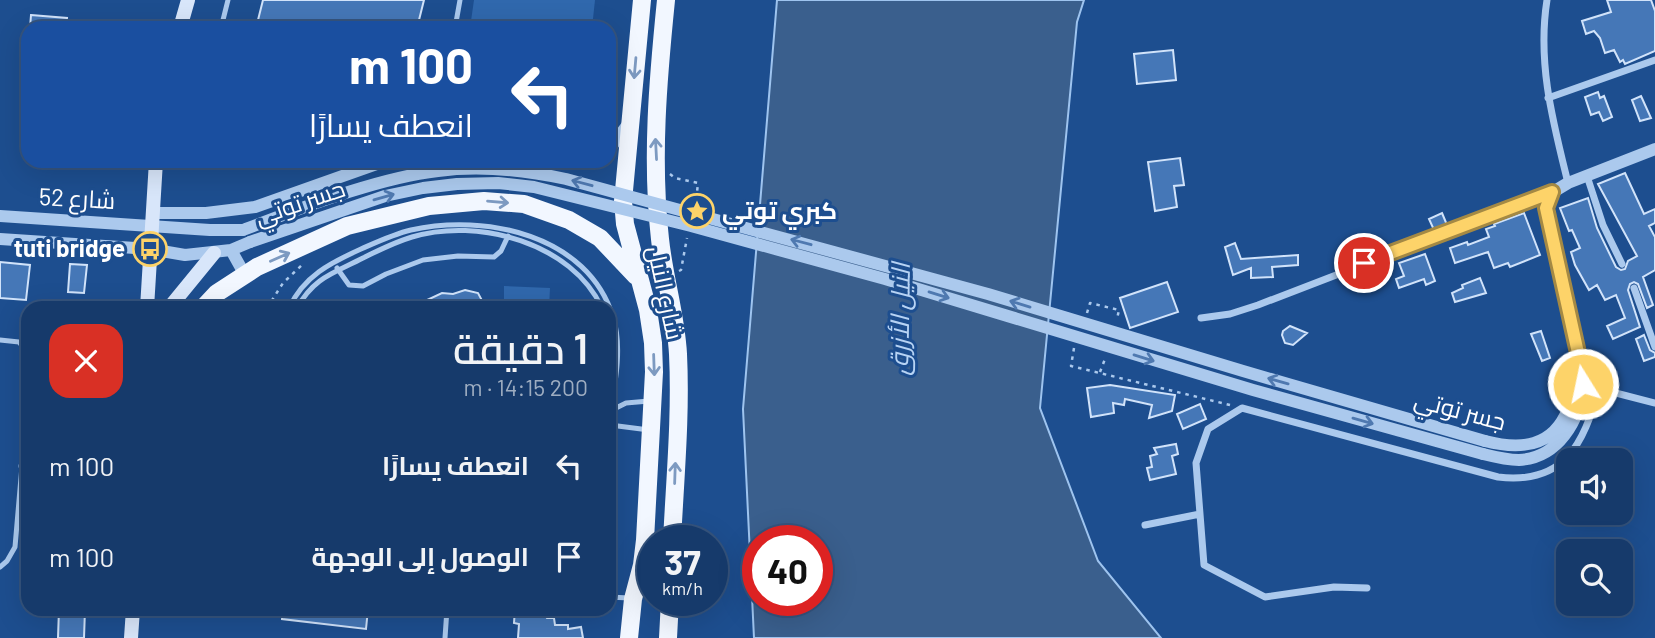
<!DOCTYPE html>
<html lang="ar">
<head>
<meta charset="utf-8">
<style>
	body { margin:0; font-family:Barlow,Cairo,sans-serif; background:#1f4171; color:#f1f3f6; direction:rtl; height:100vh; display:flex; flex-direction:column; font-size:26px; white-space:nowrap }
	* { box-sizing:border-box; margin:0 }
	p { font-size:23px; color:#9eadc1 }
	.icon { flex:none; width:38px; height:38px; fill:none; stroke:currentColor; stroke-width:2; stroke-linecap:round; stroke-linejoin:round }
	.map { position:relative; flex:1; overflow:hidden; direction:ltr }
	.panel { position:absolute; left:21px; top:301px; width:595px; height:315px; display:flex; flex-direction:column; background:#163a6b; border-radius:21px; box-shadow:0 7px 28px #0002,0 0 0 2px #35547e; direction:rtl }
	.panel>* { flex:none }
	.banner { position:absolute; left:21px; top:21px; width:595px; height:147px; border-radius:21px; box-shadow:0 7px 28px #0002,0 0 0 2px #35547e; direction:rtl; background:#1a4fa0; color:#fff; overflow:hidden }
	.controls { position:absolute; left:1556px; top:448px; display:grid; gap:14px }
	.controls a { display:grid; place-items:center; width:77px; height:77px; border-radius:14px; background:#163a6b; box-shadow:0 7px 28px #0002,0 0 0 2px #35547e; font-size:35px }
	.speed { position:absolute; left:637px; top:525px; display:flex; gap:14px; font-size:35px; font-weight:700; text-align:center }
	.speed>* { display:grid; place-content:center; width:91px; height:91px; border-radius:50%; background:#163a6b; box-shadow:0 7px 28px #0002,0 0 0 2px #35547e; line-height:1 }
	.speed small { font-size:18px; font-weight:400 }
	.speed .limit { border:10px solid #d22; background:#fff; color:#111 }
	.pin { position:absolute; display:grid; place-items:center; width:60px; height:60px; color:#fff; margin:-30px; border:4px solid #fff; border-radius:50%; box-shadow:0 2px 7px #0007 }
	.me { position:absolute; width:77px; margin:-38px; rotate:350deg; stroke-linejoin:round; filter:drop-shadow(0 0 5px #0008) }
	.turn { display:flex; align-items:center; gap:24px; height:147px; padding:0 28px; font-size:32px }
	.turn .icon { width:91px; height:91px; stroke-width:2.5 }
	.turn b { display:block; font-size:49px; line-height:60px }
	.round { display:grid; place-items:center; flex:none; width:74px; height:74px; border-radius:21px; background:#1f4171 }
	.headline { display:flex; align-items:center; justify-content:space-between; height:119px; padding:0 28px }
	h1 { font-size:42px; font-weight:600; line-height:52px }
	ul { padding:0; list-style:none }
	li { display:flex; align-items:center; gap:21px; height:91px; padding:0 28px }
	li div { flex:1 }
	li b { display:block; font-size:26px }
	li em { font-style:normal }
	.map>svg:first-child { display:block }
	.green { fill:#3068ad }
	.water { fill:#3a5f8d; stroke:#9ec4ef; stroke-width:2; fill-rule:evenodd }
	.building { fill:#4577b7; stroke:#d1e3fa; stroke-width:2 }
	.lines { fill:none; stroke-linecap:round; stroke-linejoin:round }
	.path { stroke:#abc9ed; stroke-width:2.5; stroke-dasharray:3.5 5; stroke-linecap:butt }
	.service { stroke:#abc9ed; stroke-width:5 }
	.minor { stroke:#abc9ed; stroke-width:7 }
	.tertiary { stroke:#abc9ed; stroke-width:12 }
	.secondary { stroke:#d8e6fa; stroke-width:14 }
	.primary { stroke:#f2f7ff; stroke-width:18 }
	.tertiary-bridge { stroke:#abc9ed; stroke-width:12 }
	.oneway { stroke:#7d9ac1 }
	.oneway2 { stroke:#4f79b0 }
	.route-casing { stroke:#a48944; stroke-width:18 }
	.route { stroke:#fdd369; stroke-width:12 }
	.labels { text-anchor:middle; stroke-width:6; stroke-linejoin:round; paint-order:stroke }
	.street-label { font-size:24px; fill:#fff; stroke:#1d4e8f }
	.poi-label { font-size:24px; font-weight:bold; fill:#fff; stroke:#1d4e8f; text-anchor:start }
	.water-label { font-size:26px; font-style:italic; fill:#b7d3f4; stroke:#1d4e8f }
</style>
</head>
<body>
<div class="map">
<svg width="1655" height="638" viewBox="0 0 1655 638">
	<rect width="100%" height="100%" fill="#1d4e8f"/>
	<path class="green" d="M474,0h121l-3,28h-122z
		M504,286l46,2 -1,20 -45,-2z"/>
	<path class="water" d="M777,0h307l-7,22 -37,386 58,153 63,77h-407l-11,-229zM758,541h59v59h-59z"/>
	<path class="building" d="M263,0h161l-7,28h-161z
		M1607,0h44l4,11v40l-30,13 -2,-4 -3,2 -6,-12 -9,3 -5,-15 -6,-7 -8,3 -4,-13 29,-9z
		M31,15l36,3 -1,10h-36z
		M1173,50l3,30 -39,4 -3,-30z
		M1598,92l2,6 4,-2 8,21 -9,4 -4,-9 -8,3 -6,-18z
		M1641,96l10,22 -11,3 -8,-21z
		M1180,158l4,27 -10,1 3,21 -22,4 -7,-49z
		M1625,173l19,41 11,-5v14l-6,3 6,11v33l-12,7 10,28 -6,3 -9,-24 -4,-2 -4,2 -2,6 12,37 -27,12 -6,-13 18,-8 -9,-23 -11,5 -8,-15 -8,5 -14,-25 -4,-13 9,-4 -8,-18 -3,1 -9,-23 28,-10 9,30 19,39 5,3 4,-1 3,-8 9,-5 -39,-72z
		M1442,213l5,12 -13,5 -5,-11z
		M1524,213l16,42 -30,12 -2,-4 -14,5 -6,-16 -33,11 -5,-15 17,-6 1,3 21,-8 -3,-8 9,-3 -1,-2z
		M1235,243l6,16 57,-4v10l-26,2 1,10 -22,1v-10l-18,7 -8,-28z
		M1425,254l10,27 -9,4 -2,-6 -25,9 -3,-9 8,-3 -5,-13z
		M0,262l30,3 -4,35 -26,-2z
		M70,264l17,1 -3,28 -16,-1z
		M1480,278l6,15 -31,9 -3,-9 11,-5 -1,-3z
		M1167,282l11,30 -48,16 -10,-30z
		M465,290l13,3 8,15h-76l32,-15 11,1z
		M1290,326l17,7 -14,12 -8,-2 -3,-8 1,-4z
		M1541,331l9,27 -8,3 -11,-27z
		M1644,335l6,15 5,3v4l-11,4 -8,-22z
		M1110,385l65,10 -3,16 -23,7 3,-13 -27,-6 -1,6 -11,-2 1,10 -23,4 -4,-29z
		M1200,404l6,15 -23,10 -6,-15z
		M1176,444l2,10 -6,2 4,18 -26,6 -3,-12 5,-1 -2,-11 7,-2 -3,-6z
		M59,609h26l-1,29h-26z
		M283,609h85l-2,20 -84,-10z
		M515,609h25l7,9h7l1,7h13v4l13,-2 2,11h-65l1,-14 -5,-1z"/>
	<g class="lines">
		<path class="path" d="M670,174l5,4 23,5 -2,18
			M679,271l2,-1 6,-32
			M267,308l16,-25 21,-20
			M1087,313l3,-10 29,7 -2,9
			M1074,348l-3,18 159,39
			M1100,372l5,-13"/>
		<path class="service" d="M221,28l7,-28
			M455,28l5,-28
			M337,268l12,17 14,1 23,-12 37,-14 35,-4 36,1 7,-6 7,-15
			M289,308c15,-32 41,-45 72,-59 16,-7 33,-15 50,-19 74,-17 177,5 202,87 9,28 3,62 -2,90
			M297,308c17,-31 37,-35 66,-50 16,-8 32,-16 49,-21 66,-20 160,6 190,71
			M609,337v40
			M0,340l19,2 6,7 2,9 -5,108 -7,81 -8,14 -7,6
			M612,410l14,-7 23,-2
			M610,425l39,5
			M609,426l4,-8 -2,-11
			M609,597l20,1
			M445,638l2,-29"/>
		<path class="minor" d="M1547,0c-10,63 6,122 21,183
			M1548,98l107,-38
			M1587,176l16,49 19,39
			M1634,288l21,59
			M1201,318l29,-4 28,-9 294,-113
			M1581,384l74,19
			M22,466h6
			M1145,525l55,-11
			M1367,588l-33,-1 -69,10 -61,-32 -8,-102 12,-34 34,-21 256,69c67,8 85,-33 101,-88"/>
		<path class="tertiary" d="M609,150l22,-30
			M153,213h53l49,-6 130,-46
			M0,216l210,14h33
			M0,239l150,10 35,6 46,-5 19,-8
			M231,250l14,25
			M1485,441c35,9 68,7 83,-32 6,-14 6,-29 9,-44
			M1483,454c12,3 24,6 36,6 39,-2 61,-39 64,-74 1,-18 -6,-36 -9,-53 -9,-42 -20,-83 -28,-125l7,-16 15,-9 87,-34"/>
		<path class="secondary" d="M180,28l8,-28
			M147,308l9,-147
			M169,308l45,-55
			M131,638l2,-29"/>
		<path class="primary" d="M666,0c-8,79 -15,159 -6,239 4,39 16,76 18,115 3,62 -3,125 -6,187
			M203,308l14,-15 40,-26 90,-41 82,-20 55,-5 40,3 45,16 31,18 36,38
			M629,638l4,-39 9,-34 3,-25 9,-168 -1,-29 -5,-33 -23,-86 -2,-23 19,-201
			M668,638l2,-38"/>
		<path class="tertiary-bridge" d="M243,230c59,-22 134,-52 195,-59 44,-6 86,-1 128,8l422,115 255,77 242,70
			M250,242l135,-46 38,-8 34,-4 41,-1 36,4 157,39 194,53 368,111 230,64"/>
	</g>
	<defs><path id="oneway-shaft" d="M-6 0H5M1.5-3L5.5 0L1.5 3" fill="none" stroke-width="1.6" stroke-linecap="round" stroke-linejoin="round" transform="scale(1.75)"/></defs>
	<g class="oneway">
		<use href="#oneway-shaft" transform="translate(635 68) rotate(95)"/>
		<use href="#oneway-shaft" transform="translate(656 149) rotate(-93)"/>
		<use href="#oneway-shaft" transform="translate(498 202) rotate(5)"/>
		<use href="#oneway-shaft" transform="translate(280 257) rotate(-24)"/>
		<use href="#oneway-shaft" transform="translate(654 365) rotate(88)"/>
		<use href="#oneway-shaft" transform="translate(675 473) rotate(-88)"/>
	</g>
	<g class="oneway2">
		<use href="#oneway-shaft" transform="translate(582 183) rotate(-165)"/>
		<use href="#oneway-shaft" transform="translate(384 197) rotate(-16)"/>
		<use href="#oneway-shaft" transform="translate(801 242) rotate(-165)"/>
		<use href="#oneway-shaft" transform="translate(939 295) rotate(17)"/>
		<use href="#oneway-shaft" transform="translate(1020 304) rotate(-163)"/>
		<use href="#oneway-shaft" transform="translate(1144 358) rotate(17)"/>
		<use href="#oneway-shaft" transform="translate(1278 381) rotate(-164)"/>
		<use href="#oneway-shaft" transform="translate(1363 421) rotate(16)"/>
	</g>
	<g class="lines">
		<g class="route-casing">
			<path id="route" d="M1364,263l188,-71 -6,16 36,163 1,13"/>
		</g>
		<use href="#route" class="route"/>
	</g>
	<defs>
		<g id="sight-ring" transform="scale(1.75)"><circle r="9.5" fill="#1d4e8f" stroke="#fdd369" stroke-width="1.5"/><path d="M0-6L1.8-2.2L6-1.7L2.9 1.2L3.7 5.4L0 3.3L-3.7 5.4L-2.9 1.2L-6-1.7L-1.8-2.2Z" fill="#fdd369"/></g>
		<g id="bus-ring" transform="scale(1.75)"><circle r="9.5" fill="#1d4e8f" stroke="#fdd369" stroke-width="1.5"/><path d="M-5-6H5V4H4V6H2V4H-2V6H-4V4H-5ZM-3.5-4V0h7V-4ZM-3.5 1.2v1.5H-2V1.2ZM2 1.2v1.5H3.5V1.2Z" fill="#fdd369"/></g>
	</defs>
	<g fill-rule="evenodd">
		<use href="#sight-ring" x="697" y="211"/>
		<use href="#bus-ring" x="150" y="249"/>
	</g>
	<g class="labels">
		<g class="street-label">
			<text transform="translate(77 199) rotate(3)" y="8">شارع 52</text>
			<text transform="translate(300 203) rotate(-19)" y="8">جسر توتي</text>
			<text transform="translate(665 293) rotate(78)" y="8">شارع النيل</text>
			<text transform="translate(1460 411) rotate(15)" y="8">جسر توتي</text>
		</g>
		<g class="poi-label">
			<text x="722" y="219">كبري توتي</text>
			<text x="125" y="257" text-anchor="end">tuti bridge</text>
		</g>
		<g class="water-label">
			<text transform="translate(900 319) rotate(-89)" y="9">النيل الأزرق</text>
		</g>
	</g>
</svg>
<div class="controls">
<a><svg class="icon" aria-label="sound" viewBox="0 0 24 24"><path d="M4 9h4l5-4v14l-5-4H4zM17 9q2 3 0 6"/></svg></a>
<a><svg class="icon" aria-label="search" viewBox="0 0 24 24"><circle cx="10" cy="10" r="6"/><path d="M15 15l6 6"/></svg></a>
</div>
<div class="speed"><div>37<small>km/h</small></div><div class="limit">40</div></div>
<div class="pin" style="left:1364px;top:263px;background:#d93025"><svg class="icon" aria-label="arrive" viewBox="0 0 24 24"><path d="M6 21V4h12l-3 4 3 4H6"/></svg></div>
<svg class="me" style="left:1583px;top:384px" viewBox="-20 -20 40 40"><circle r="17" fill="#fdd369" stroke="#fff" stroke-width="3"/><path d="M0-11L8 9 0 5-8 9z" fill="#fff"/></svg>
<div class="banner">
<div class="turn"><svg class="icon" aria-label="left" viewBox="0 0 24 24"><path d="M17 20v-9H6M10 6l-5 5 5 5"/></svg><div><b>100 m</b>انعطف يسارًا</div></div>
</div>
<section class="panel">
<div class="headline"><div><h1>1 دقيقة</h1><p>200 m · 14:15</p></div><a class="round" style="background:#d93025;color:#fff"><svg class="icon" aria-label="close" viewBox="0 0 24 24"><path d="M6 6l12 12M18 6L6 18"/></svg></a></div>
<ul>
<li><svg class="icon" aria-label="left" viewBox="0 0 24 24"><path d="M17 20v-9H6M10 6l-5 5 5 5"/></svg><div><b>انعطف يسارًا</b></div><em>100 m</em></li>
<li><svg class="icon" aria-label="arrive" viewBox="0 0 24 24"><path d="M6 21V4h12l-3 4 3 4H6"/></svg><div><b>الوصول إلى الوجهة</b></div><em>100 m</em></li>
</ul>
</section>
</div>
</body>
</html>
